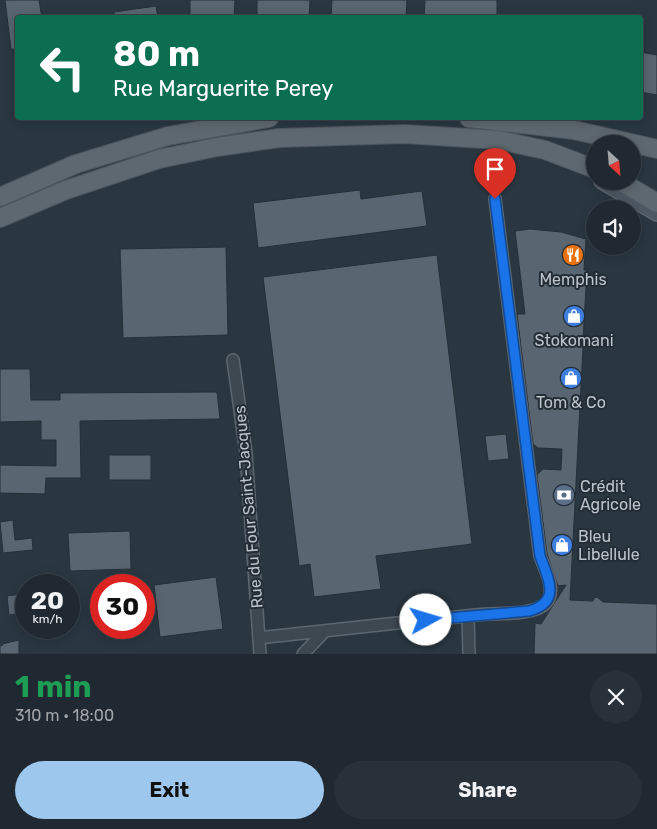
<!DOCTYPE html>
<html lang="en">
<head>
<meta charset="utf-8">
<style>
	body { margin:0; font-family:Rubik,sans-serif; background:#283139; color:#f1f3f6; height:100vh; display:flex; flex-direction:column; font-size:19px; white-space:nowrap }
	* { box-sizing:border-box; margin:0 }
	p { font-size:16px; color:#a2a6ab }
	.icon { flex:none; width:28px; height:28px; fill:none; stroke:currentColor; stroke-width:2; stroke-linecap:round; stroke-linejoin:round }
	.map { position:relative; height:654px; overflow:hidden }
	.sheet { display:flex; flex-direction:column; background:#202931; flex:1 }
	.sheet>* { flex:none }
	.banner { position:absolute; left:15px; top:15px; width:628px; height:105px; border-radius:5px; box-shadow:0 2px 12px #0003,0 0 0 1px #3d454d; background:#0b6e4f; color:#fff; overflow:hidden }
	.needle { width:32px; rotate:154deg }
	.tools { position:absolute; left:586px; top:135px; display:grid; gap:10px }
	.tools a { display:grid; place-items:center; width:55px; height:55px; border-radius:50%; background:#202931; box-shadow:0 2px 12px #0003,0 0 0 1px #3d454d; font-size:25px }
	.speed { position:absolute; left:15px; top:574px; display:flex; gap:10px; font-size:25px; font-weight:700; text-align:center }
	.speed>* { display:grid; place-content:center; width:65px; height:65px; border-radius:50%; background:#202931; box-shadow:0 2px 12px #0003,0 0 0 1px #3d454d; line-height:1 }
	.speed small { font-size:12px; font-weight:400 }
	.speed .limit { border:8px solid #d22; background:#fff; color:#111 }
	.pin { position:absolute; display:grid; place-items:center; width:42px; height:42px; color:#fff; margin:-51px -21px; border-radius:50% 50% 50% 0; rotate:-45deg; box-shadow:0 0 5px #0007 }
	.pin .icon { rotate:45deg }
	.me { position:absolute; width:55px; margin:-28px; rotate:84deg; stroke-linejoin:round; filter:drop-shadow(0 0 4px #0008) }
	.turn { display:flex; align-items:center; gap:18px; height:105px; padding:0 15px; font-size:22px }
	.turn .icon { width:65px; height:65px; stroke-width:2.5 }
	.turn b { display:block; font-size:35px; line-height:42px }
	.round { display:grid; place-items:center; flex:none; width:52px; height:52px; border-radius:26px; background:#283139 }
	.overview { display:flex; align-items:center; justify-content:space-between; height:85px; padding:0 15px }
	h1 { font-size:30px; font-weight:700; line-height:38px; color:#1e9e55 }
	.cta { display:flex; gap:10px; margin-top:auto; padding:10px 15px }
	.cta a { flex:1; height:58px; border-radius:30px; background:#9ec7ed; color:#111; font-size:20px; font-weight:700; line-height:58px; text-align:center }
	.cta a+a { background:#283139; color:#f1f3f6 }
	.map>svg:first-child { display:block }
	.building { fill:#596570; stroke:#252f38 }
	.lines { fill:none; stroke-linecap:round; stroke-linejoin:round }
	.minor-casing { stroke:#5c666e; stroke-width:14 }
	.secondary-casing { stroke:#5c666e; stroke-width:18 }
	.primary-casing { stroke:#4b545d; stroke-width:20 }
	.minor { stroke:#3e4851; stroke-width:11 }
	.secondary { stroke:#4d5863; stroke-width:15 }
	.primary { stroke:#5d6870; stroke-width:18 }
	.route-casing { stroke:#114b97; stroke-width:12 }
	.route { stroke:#1a73e8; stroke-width:9 }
	.labels { text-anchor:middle; stroke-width:4; stroke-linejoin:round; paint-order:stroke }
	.poi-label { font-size:16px; fill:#bbc3cb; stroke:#232d36 }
	.street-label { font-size:16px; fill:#bbc3cb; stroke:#232d36 }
</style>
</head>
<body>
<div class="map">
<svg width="657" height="654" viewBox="0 0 657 654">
	<rect width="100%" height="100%" fill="#2a3741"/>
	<path class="building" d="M5,0h34l3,18h-24v31h-7z
		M190,0h45l-1,18h-44z
		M257,0h53l-1,18 -52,-2z
		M332,0h75l-1,18h-75z
		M425,0h72v18h-73z
		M156,6l2,12h-44v-6z
		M640,52l17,3v40l-17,-3z
		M360,190l1,9 61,-8 5,35 -169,22 -5,-45z
		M530,229l31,3 25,7 -2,31h3l-4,70 -5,4 5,4 -13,252 23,1 1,-3 3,-1 6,5 54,2v50h-123l1,-31 6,1 25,-39 -8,1 -11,-32 -10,-79 6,-6 18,1 1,-21 -24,-1 -5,-4 -16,-130h8l-10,-83z
		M226,247l2,88 -105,3 -3,-89z
		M437,255l35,289 -96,12 5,33 -67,8 -4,-33 -11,2 -36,-289z
		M0,369h30l1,31h29v-7l157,-1 3,27 -140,2 1,57h-35l-1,16 -45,-1v-28l56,1v-26h-15v-19l-41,1z
		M506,434l3,25 -21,2 -3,-25z
		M109,455h42v25h-42z
		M13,520l2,20 17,-2 1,12 -30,3 -3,-31z
		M130,531l1,38 -61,2 -2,-38z
		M216,577l7,52 -63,8 -6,-52z
		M21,594l2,19 -14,2 -2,-19z
		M19,640v14h-19v-8l3,-1 -1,-1z"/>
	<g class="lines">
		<g class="minor-casing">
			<path id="minor" d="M233,360l13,93 14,201
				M468,616l1,38
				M259,638c75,-8 152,-17 228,-24 15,-1 48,1 59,-11 11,-13 -1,-33 -6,-47l-45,-357
				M303,654l21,-22"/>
		</g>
		<g class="secondary-casing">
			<path id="secondary" d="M602,181l55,32"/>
		</g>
		<g class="primary-casing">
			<path id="primary" d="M469,118l105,12 83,19
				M620,181l37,22
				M0,197l76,-33 92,-28 101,-18
				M0,218l66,-28 93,-31 58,-12 62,-9 126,-4 94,6 46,10 50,19"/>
		</g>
		<use href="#minor" class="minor"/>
		<use href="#secondary" class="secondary"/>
		<use href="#primary" class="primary"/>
	</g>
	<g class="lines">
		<g class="route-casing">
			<path id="route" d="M426,620l103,-9c32,-9 20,-31 11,-55l-45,-357"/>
		</g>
		<use href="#route" class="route"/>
	</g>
	<defs>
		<g id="restaurant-disc" transform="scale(1.125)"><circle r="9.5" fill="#e8710a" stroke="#232d36"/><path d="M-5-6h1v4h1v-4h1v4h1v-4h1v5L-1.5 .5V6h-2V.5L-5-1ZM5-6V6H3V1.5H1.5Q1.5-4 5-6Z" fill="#fff"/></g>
		<g id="shop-disc" transform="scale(1.125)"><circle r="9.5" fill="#3f7fe0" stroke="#232d36"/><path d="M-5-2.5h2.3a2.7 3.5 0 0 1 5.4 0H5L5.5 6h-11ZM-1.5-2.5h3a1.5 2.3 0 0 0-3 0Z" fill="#fff"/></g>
		<g id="bank-disc" transform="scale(1.125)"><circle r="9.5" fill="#5c6f8a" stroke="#232d36"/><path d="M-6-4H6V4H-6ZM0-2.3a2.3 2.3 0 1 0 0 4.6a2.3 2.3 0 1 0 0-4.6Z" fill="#fff"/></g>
	</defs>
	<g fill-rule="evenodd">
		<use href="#restaurant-disc" x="573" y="255"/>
		<use href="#shop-disc" x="574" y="316"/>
		<use href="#shop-disc" x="571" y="378"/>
		<use href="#bank-disc" x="564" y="495"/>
		<use href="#shop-disc" x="562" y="545"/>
	</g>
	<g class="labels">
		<g class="poi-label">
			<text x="573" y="285">Memphis</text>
			<text x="574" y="346">Stokomani</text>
			<text x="571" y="408">Tom &amp; Co</text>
			<text x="580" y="492" text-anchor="start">Crédit<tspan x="580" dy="18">Agricole</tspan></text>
			<text x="578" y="542" text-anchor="start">Bleu<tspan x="578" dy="18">Libellule</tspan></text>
		</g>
		<g class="street-label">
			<text transform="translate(248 507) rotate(-95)" y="6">Rue du Four Saint-Jacques</text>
		</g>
	</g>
</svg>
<div class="tools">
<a><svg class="needle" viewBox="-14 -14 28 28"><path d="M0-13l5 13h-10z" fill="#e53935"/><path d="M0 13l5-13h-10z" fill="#a2a6ab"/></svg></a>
<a><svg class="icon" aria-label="sound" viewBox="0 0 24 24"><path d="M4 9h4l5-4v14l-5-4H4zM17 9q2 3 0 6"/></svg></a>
</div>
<div class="speed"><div>20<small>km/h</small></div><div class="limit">30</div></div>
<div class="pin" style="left:495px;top:199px;background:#d93025"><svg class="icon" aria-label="arrive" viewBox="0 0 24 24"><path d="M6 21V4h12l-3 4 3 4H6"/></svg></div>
<svg class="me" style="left:426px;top:620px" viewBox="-20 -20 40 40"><circle r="19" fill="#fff"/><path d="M0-13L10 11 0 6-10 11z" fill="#1a73e8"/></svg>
<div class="banner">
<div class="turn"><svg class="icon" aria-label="left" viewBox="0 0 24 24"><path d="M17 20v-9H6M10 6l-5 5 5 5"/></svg><div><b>80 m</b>Rue Marguerite Perey</div></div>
</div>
</div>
<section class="sheet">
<div class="overview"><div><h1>1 min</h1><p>310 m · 18:00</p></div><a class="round"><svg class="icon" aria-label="close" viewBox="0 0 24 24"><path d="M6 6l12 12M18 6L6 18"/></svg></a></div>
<div class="cta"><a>Exit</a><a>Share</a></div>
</section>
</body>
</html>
